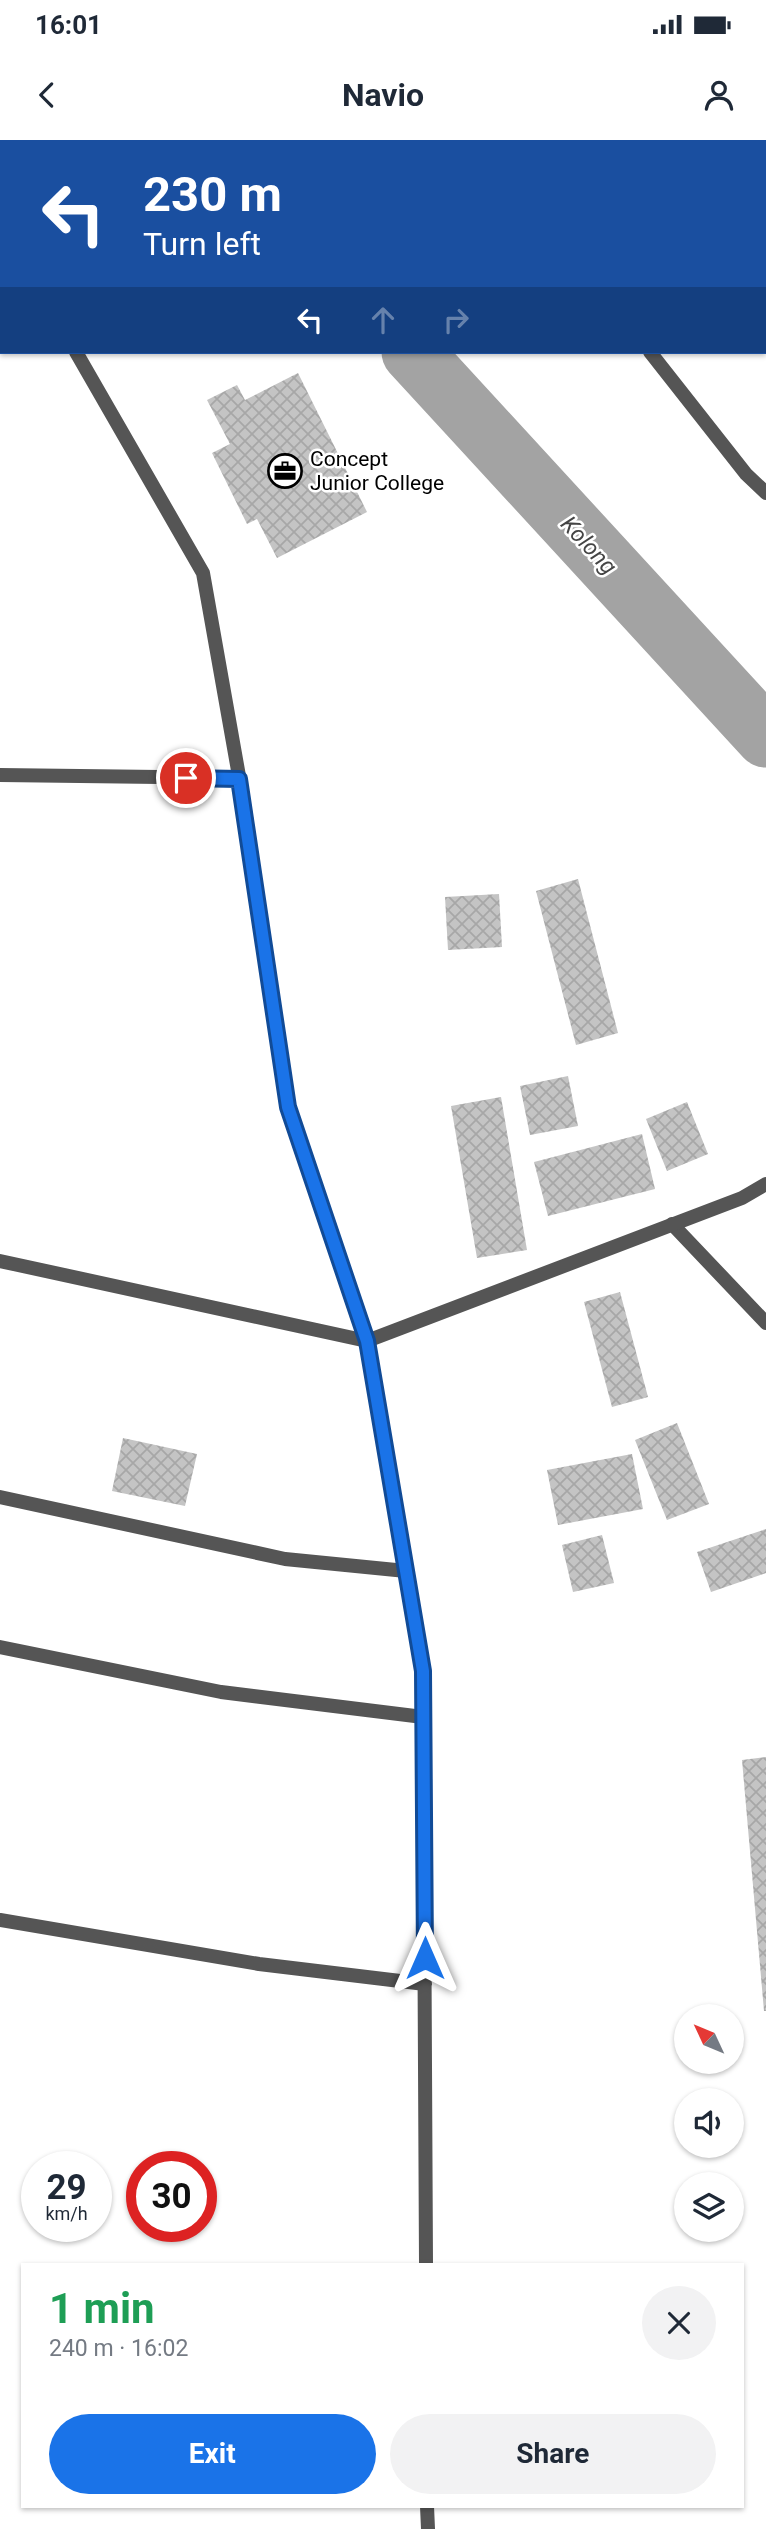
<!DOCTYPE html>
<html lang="en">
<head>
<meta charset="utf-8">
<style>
	body { margin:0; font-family:Roboto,sans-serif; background:#f2f2f3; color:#1f2937; height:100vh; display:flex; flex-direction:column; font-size:26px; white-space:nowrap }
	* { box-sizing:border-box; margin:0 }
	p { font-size:23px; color:#747a83 }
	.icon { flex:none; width:38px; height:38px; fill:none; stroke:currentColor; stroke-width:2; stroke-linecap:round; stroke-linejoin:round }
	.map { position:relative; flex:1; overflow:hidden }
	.drawer { position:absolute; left:21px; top:2123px; width:723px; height:245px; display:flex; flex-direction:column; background:#fff; border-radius:0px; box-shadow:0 2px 5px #0004 }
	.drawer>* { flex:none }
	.top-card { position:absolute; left:0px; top:0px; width:766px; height:214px; box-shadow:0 2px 5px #0004; background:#1a4fa0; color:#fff; overflow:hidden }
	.needle { width:46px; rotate:314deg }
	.fabs { position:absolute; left:674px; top:1864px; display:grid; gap:14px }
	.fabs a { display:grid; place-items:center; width:70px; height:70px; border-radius:50%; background:#fff; box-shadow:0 2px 5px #0004; font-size:35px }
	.speed { position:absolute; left:21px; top:2011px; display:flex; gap:14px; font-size:35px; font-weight:700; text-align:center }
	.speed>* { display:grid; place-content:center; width:91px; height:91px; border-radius:50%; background:#fff; box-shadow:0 2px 5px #0004; line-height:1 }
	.speed small { font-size:18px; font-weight:400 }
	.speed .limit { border:10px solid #d22; background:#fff; color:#111 }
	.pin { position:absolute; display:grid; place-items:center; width:60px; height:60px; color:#fff; margin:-30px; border:4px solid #fff; border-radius:50%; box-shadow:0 2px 7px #0007 }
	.me { position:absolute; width:77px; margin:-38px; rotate:0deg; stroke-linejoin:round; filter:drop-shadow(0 0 5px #0008) }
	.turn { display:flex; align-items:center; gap:24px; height:147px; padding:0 28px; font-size:32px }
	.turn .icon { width:91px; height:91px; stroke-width:2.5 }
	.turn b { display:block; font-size:49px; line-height:60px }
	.lanes { display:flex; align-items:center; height:66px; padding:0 28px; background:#0003; justify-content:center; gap:35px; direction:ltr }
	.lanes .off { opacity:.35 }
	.round { display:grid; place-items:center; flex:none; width:74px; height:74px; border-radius:37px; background:#f2f2f3 }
	.headline { display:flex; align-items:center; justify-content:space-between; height:119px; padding:0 28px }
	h1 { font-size:42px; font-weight:700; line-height:52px; color:#1e9e55 }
	.primary-button { display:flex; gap:14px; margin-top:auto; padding:14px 28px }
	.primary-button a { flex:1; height:80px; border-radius:42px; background:#1a73e8; color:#fff; font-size:28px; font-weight:700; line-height:80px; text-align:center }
	.primary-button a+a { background:#f2f2f3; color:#1f2937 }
	.status { display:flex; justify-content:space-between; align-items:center; height:49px; padding:0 35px; background:#fff; direction:ltr }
	.status svg { height:19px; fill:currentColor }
	header { display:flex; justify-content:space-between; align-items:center; height:91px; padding:0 28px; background:#fff; font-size:32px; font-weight:700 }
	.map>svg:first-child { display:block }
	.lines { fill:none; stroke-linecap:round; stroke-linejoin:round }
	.river { stroke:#a3a3a3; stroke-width:61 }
	.building { fill:url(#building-cross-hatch) }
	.minor { stroke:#555; stroke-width:14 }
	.tertiary { stroke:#555; stroke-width:14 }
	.route-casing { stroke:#114b97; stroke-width:18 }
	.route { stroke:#1a73e8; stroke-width:12 }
	.labels { text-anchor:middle; stroke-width:5; stroke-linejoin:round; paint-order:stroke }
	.poi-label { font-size:21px; fill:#000; stroke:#fff; text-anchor:start }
	.water-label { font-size:23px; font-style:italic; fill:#444; stroke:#fff }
</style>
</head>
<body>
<div class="status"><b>16:01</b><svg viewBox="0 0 49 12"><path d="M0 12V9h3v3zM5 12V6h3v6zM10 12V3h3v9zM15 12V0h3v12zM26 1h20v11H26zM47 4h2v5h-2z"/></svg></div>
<header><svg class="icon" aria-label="back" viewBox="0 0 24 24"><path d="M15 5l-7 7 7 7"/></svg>Navio<svg class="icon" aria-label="person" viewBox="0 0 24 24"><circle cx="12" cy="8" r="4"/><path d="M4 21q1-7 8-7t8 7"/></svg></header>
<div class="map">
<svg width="766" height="2389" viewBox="0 0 766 2389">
	<defs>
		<pattern id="building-cross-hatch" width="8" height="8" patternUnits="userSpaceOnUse" patternTransform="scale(1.75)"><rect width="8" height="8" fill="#c4c4c4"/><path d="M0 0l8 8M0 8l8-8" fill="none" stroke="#a7a7a7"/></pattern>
	</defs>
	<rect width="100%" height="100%" fill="#fff"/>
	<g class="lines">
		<path class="river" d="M162,0l3,2
			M412,212l354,385"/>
	</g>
	<path class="building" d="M298,233l69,139 -90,46 -20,-39 -10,5 -35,-71 18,-9 -23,-44 30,-15 8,15z
		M578,739l40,154 -42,12 -40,-154z
		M499,754l3,53 -54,3 -3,-53z
		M568,936l10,50 -48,9 -10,-49z
		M501,957l26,153 -50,8 -26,-152z
		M687,962l21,52 -41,17 -21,-52z
		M642,994l13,55 -107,27 -14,-54z
		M620,1152l28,105 -36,10 -28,-105z
		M677,1283l32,81 -42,16 -32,-80z
		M123,1298l74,16 -12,52 -73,-15z
		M632,1314l11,55 -85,16 -11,-55z
		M766,1389v44l-55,19 -14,-40z
		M602,1395l12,48 -41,9 -11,-47z
		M766,1617v254h-2l-22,-251z"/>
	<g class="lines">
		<path class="minor" d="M462,0l1,2
			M0,100l2,2
			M76,212l127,221 42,237 43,297 79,234 56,330 3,593
			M650,212l96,122 20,19
			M0,635l239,3
			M672,1084l94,99
			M0,1357l285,62 121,12
			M0,1507l221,45 202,25
			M0,1780l259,44 166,20
			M427,2366l1,23"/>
		<path class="tertiary" d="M0,1121l367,80 375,-143 24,-14"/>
	</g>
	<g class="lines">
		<g class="route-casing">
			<path id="route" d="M186,638l53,1 49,328 79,234 56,330 2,287"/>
		</g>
		<use href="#route" class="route"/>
	</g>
	<defs>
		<g id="office-ring" transform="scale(1.75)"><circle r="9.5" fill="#fff" stroke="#000" stroke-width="1.5"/><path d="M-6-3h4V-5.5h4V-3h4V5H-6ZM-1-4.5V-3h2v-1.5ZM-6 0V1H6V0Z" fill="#000"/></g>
	</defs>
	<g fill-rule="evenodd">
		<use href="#office-ring" x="285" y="331"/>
	</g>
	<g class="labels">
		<g class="poi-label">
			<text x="310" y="326">Concept<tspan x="310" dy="24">Junior College</tspan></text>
		</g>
		<g class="water-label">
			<text transform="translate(589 405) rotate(47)" y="8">Kolong</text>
		</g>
	</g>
</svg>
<div class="fabs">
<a><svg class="needle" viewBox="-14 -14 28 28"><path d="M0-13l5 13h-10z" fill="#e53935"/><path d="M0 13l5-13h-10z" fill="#747a83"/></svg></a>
<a><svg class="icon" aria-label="sound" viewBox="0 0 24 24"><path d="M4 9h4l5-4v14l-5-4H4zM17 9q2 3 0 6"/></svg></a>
<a><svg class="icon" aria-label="layers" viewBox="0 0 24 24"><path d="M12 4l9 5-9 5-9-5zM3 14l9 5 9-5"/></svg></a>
</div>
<div class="speed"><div>29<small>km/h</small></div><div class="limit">30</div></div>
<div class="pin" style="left:186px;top:638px;background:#d93025"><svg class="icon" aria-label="arrive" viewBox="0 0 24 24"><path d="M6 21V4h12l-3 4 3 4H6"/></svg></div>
<svg class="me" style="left:425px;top:1818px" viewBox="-20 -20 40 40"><path d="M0-17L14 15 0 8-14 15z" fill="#1a73e8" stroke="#fff" stroke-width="4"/></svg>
<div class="top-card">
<div class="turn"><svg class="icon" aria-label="left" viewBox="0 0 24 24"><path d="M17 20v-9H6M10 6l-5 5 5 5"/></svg><div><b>230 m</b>Turn left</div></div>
<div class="lanes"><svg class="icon" aria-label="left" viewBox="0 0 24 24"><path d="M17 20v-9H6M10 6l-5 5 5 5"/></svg><svg class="icon off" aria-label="ahead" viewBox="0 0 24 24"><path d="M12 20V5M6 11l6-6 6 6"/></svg><svg class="icon off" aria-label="right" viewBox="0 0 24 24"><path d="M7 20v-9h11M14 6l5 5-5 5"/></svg></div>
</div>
<section class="drawer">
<div class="headline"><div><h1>1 min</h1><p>240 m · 16:02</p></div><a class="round"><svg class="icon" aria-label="close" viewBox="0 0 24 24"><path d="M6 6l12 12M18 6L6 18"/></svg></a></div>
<div class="primary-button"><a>Exit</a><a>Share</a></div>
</section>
</div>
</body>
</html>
